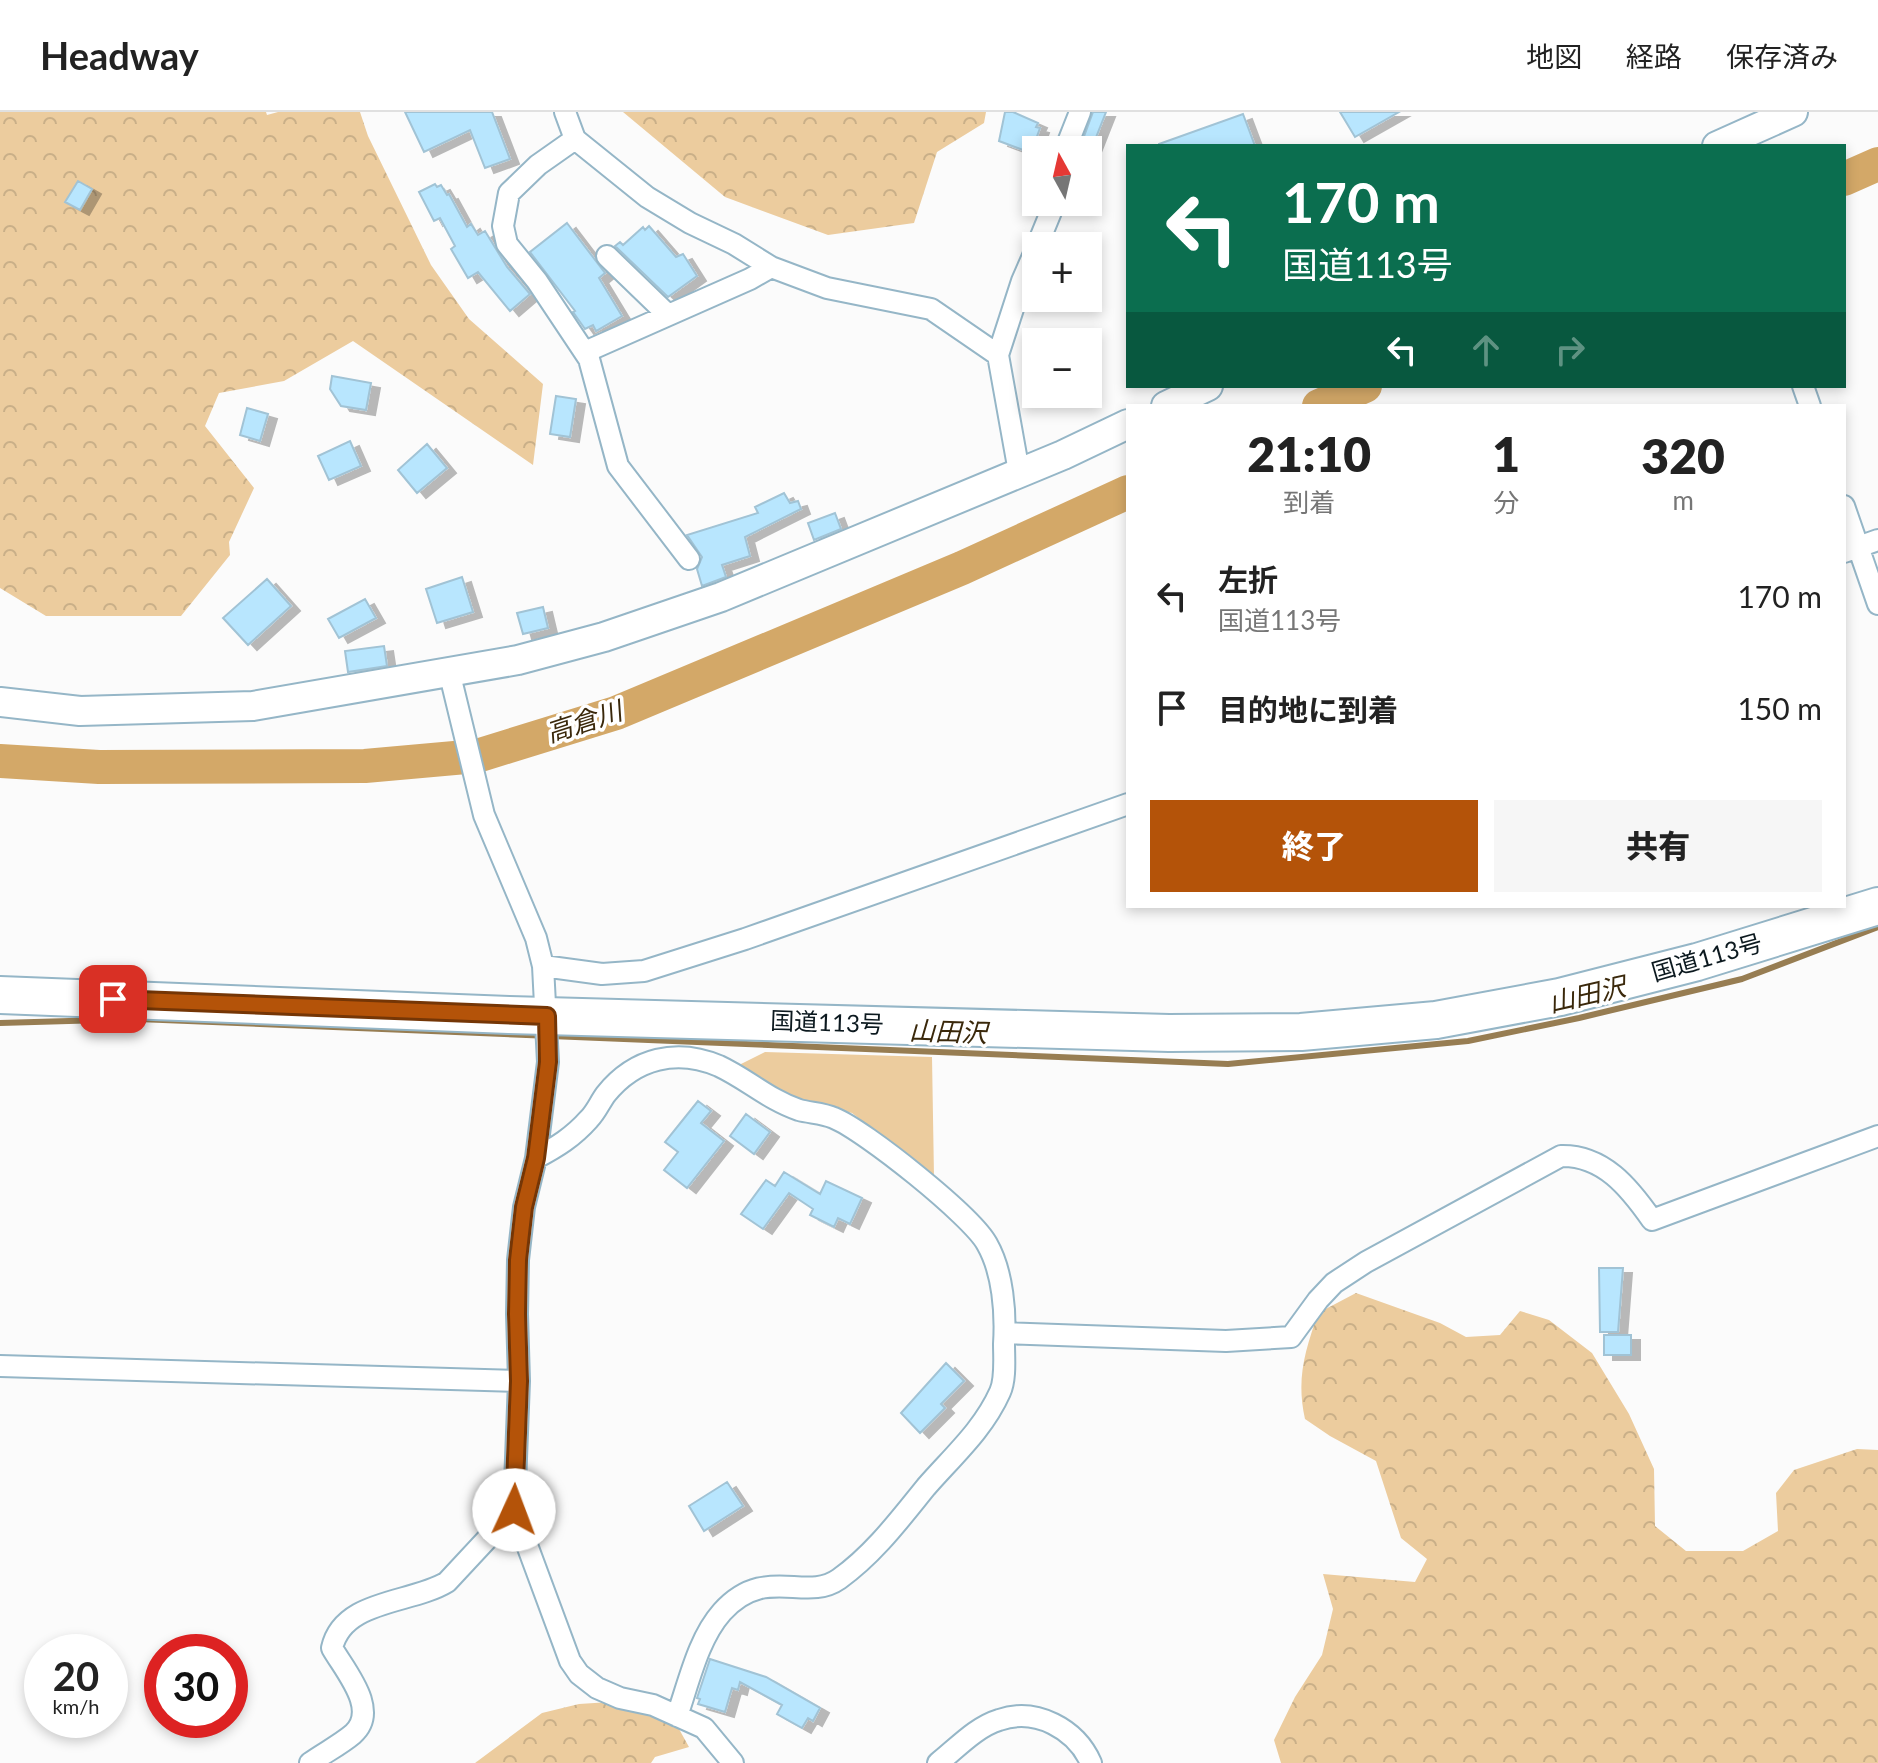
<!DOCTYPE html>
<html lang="ja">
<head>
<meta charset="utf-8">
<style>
	body { margin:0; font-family:Lato,"Noto Sans JP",sans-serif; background:#f6f6f6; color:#222; height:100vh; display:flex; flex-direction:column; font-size:30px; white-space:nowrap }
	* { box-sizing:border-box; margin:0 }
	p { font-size:26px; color:#767676 }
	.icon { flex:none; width:44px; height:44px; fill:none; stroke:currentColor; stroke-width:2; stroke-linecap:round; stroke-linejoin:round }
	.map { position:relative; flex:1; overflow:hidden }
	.panel { position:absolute; left:1126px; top:292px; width:720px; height:504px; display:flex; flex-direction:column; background:#fff; border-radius:0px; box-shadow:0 4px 12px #0003 }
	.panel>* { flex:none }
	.banner { position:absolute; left:1126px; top:32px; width:720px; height:244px; border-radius:0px; box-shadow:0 4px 12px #0003; background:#0b6e4f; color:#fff; overflow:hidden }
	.needle { width:52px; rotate:352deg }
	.fabs { position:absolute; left:1022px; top:24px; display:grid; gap:16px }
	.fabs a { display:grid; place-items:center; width:80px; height:80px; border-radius:0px; background:#fff; box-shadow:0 4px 12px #0003; font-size:40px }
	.speed { position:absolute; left:24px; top:1522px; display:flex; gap:16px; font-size:40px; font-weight:700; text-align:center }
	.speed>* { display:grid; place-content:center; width:104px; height:104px; border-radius:50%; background:#fff; box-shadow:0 4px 12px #0003; line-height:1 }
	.speed small { font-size:20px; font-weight:400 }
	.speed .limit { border:12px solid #d22; background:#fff; color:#111 }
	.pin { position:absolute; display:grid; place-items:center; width:68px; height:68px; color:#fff; margin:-34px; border-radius:16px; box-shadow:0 4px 12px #0006 }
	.me { position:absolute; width:88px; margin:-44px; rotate:2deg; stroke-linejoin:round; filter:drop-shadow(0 0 6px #0008) }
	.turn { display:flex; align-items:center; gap:28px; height:168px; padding:0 24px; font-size:36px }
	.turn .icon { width:104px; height:104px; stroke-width:2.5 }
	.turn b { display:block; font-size:56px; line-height:68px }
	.lanes { display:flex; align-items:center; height:76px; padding:0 24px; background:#0003; justify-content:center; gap:40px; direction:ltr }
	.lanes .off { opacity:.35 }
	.eta { display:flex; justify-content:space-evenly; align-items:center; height:136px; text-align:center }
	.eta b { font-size:48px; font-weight:800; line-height:56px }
	.action { display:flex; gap:16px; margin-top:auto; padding:16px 24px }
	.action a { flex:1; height:92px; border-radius:0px; background:#b45309; color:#fff; font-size:32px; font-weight:800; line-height:92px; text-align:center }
	.action a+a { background:#f6f6f6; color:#222 }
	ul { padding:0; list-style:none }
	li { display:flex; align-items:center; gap:24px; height:112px; padding:0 24px }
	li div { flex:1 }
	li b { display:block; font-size:30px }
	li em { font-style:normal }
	header { display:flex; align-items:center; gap:48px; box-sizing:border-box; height:112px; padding:0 40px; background:#fff; border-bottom:2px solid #e0e0e0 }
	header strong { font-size:38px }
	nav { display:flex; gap:44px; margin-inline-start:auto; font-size:28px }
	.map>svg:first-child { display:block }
	.green { fill:#eccc9e }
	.forest { fill:url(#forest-crowns) }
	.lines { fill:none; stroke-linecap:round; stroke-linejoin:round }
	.stream { stroke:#977d52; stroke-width:6 }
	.river { stroke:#d3a868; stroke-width:34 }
	.building { fill:#b8e6fe; stroke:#a1c3d5; stroke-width:2; filter:url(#shadow) }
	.street-casing { stroke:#95b6c7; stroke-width:24 }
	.secondary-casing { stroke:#95b6c7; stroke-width:32 }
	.highway-casing { stroke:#95b6c7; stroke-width:40 }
	.street { stroke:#fff; stroke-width:20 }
	.secondary { stroke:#fff; stroke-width:28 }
	.highway { stroke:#fff; stroke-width:36 }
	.route-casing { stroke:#753606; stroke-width:20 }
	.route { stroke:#b45309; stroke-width:14 }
	.labels { text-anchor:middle; stroke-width:7; stroke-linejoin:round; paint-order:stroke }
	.street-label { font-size:24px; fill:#0c191f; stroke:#fff }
	.water-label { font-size:26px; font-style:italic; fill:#3a280b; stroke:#fff }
</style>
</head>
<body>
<header>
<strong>Headway</strong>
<nav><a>地図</a><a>経路</a><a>保存済み</a></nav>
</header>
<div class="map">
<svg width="1878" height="1651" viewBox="0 0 1878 1651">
	<defs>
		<pattern id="forest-crowns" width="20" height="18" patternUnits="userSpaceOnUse" patternTransform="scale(2)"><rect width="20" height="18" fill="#eccc9e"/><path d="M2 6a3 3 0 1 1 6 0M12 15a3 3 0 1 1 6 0" fill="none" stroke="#c9af88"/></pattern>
		<filter id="shadow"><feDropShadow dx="9" dy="5" stdDeviation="0" flood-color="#0004"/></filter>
	</defs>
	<rect width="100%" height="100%" fill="#fbfbfb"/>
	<path class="green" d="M765,940l167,5 2,120 -82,-64 -52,-14 -30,-14 -31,-20z"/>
	<path class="forest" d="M0,0h266l1,3 11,-3h82l8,24 63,129 38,54 74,65 -10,81 -180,-124 -69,40 -65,12 -14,33 49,62 -25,54 1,13 -49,61h-135l-46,-28z
		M623,0h363l-2,11 -47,29 -23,71 -86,12 -103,-38z
		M1356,1181l84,30 26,14 34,-2 20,-24 29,9 43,33 37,61 25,55 1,57 31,25h57l35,-20 -2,-38 18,-23 63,-21 21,1v313h-597l-7,-23 21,-43 27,-42 11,-46 -10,-35 92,8 12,-23 -26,-21 -25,-77 -46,-25 -25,-17c-9,-41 0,-67 13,-106z
		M610,1590l64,18 15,27 -34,10 -4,6h-176l67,-50 37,-9z"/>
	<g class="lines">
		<path class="stream" d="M0,911l138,-4 1090,45 240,-23 111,-23 163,-39 136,-52"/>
		<path class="river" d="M1844,67l34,-15
			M1319,294l46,-20
			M0,649l99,6 266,-1 112,-10 139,-43 346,-145 166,-76"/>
	</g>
	<path class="building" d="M405,0h87l18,47 -25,9 -15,-38 -46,22z
		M1005,0h8l25,11 -2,4 4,1 -9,25 -32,-12z
		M1093,0h13l-15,38h-12z
		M1340,0h59l-44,25z
		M1243,2l12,32h-96v-2z
		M78,69l14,8 -12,21 -15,-8z
		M435,72l2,3 4,-2 6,10 2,-1 18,33 4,-3 7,11 7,-4 22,36 23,27 -20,17 -32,-39 -10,6 -17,-29 4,-3 -15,-28 -6,3 -15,-29z
		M567,111l38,50 -6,5 23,38 -26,15 -3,-6 -8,4 -12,-17 2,-1 -45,-59z
		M649,114l27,31 7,-3 14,22 -29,21 -53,-51 5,-4 3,3 20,-18 2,3z
		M332,264l39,7 -5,27 -25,-4 -11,-17z
		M556,284l20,3 -6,38 -20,-3z
		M247,296l21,6 -8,27 -20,-6z
		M350,329l11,25 -32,14 -11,-24z
		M427,332l20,24 -30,25 -19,-23z
		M784,381l6,10 8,-2 3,8 -56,28 5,19 -28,9 4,12 -24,9 -5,-17 5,-12 -15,-22 71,-22 -3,-6z
		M835,401l6,16 -27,11 -6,-17z
		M462,465l11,35 -36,11 -11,-34z
		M267,467l24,27 -43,39 -25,-27z
		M365,487l11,19 -37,20 -11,-19z
		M543,495l5,21 -25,6 -6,-21z
		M384,534l3,20 -39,6 -3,-21z
		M698,989l13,10 -10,12 23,18 -37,47 -23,-18 14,-18 -13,-10z
		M746,1002l24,18 -16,22 -24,-18z
		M784,1060l36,22 6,-13 36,17 -12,26 -12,-6 -4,9 -24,-12 3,-6 -24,-16 -26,36 -22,-15 25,-34 9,6z
		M1599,1156h24l-5,64h-18z
		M1604,1223h27v20h-27z
		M946,1251l18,18 -23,23 4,4 -25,25 -19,-20z
		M727,1370l16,24 -39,25 -15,-25z
		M710,1547l56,18 54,31 -7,13 -5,-3 -6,10 -25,-14 5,-9 -42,-23 -2,8 -6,-2 -7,24 -27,-8 2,-5 -3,-1z"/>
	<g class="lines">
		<g class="street-casing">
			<path id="street" d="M565,0l10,27 72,58 43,26 44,21 37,23 56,21 104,21 67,46
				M575,27l-37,26 -29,28 -6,33 4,18 30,37 52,78 29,107 71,93
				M1065,38l15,-38
				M1037,134l18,-44
				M607,144l61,59
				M585,240l165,-73 21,-12
				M1803,274l7,20
				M1019,360l-21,-117 24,-74 14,-32
				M1844,394l34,98
				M1844,440l34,-12
				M449,559l35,144 52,123 7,28 5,96 -12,96 -12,49 -6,53 -1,54 2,67 -5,129 56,151 9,13 18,14 23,10 33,7 51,23 29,35
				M543,854l59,8 42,-3 101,-32 383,-135
				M536,1046c21,-11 37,-21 53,-39 7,-7 11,-17 17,-25 29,-36 71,-46 113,-28 28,13 50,34 80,44 11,3 24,3 35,8 30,12 138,98 153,126 16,28 19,69 17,100 0,14 2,35 -4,48 -17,38 -47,64 -74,95 -26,32 -52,67 -87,92 -34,24 -74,-15 -117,33 -24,27 -33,70 -45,104
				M1005,1221l221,8 65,-4 27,-37 16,-17 32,-21 195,-106c42,-1 68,31 91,64l226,-84
				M0,1254l519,15
				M310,1651c14,-10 30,-18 43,-29 27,-24 -8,-63 -21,-86 11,-49 79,-44 115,-66l67,-72
				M938,1651c19,-15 38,-36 61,-43 37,-13 77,9 92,43"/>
		</g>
		<g class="secondary-casing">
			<path id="secondary" d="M1717,34l76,-34
				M1166,294l42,-20
				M0,590l80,9 173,-5 265,-46 86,-23 117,-40 342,-142 65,-31"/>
		</g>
		<g class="highway-casing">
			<path id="highway" d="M0,883l509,20 660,18 132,-1 135,-12 124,-23 137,-35 181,-56"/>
		</g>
		<use href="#street" class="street"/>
		<use href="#secondary" class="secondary"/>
		<use href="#highway" class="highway"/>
	</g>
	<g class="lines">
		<g class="route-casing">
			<path id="route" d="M113,887l434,17 1,46 -12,96 -12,49 -6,53 -1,54 2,67 -5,129"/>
		</g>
		<use href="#route" class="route"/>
	</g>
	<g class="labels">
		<g class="street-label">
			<text transform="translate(1707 846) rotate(-16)" y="8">国道113号</text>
			<text transform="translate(827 911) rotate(2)" y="8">国道113号</text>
		</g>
		<g class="water-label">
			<text transform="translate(584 610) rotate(-18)" y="9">高倉川</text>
			<text transform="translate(1587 883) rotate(-13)" y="9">山田沢</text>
			<text transform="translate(948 920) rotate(2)" y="9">山田沢</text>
		</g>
	</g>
</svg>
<div class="fabs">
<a><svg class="needle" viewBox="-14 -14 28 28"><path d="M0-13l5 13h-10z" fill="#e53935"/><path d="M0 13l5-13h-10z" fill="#767676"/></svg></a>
<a>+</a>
<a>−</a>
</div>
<div class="speed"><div>20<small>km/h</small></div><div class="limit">30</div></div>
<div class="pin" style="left:113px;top:887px;background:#d93025"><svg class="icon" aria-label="arrive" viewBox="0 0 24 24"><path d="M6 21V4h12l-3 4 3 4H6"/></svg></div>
<svg class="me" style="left:514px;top:1398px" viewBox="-20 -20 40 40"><circle r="19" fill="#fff"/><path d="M0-13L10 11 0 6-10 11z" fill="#b45309"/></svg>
<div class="banner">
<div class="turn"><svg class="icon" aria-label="left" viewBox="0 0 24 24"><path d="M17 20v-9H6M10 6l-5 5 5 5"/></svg><div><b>170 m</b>国道113号</div></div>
<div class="lanes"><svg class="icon" aria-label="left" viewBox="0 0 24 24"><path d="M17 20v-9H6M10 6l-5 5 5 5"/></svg><svg class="icon off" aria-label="ahead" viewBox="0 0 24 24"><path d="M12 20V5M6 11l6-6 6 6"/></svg><svg class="icon off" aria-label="right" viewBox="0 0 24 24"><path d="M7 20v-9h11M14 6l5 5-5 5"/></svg></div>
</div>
<section class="panel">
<div class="eta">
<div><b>21:10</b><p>到着</p></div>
<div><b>1</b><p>分</p></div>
<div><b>320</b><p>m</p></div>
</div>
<ul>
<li><svg class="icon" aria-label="left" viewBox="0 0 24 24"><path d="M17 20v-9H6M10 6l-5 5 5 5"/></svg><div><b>左折</b><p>国道113号</p></div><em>170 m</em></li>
<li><svg class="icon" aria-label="arrive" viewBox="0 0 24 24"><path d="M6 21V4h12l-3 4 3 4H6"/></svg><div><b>目的地に到着</b></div><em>150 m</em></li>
</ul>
<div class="action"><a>終了</a><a>共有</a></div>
</section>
</div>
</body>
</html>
